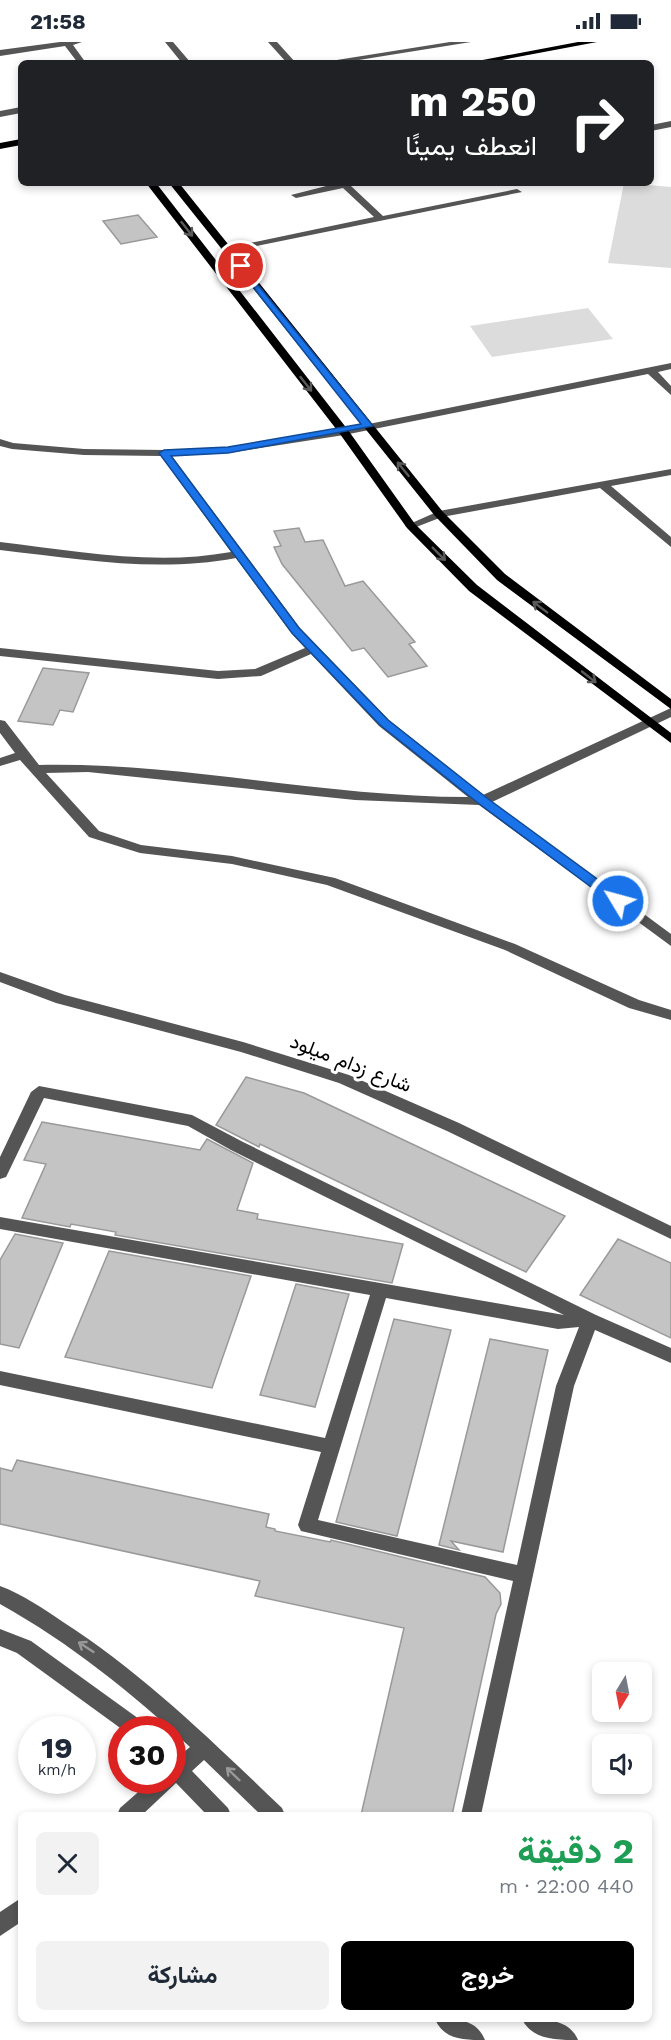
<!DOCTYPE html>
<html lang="ar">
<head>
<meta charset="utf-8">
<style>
	body { margin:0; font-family:"Work Sans",Vazirmatn,sans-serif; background:#f2f2f3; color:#1f2937; direction:rtl; height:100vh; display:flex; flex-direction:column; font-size:22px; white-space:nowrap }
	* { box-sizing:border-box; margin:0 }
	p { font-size:20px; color:#747a83 }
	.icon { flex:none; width:33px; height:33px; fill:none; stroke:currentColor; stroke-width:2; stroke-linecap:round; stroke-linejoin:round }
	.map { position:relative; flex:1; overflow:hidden; direction:ltr }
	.panel { position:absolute; left:18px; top:1770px; width:634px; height:210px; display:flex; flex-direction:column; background:#fff; border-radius:9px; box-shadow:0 3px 9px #0003; direction:rtl }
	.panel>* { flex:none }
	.top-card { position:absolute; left:18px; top:18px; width:636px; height:126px; border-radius:9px; box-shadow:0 3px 9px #0003; direction:rtl; background:#202124; color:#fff; overflow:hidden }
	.needle { width:39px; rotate:190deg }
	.fabs { position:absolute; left:592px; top:1620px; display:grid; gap:12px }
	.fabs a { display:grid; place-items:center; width:60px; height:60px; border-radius:9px; background:#fff; box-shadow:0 3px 9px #0003; font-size:30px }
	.speed { position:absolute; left:18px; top:1674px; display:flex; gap:12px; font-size:30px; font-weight:700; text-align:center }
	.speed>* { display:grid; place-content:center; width:78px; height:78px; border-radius:50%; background:#fff; box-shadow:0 3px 9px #0003; line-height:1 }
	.speed small { font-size:15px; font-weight:400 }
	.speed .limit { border:9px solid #d22; background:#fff; color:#111 }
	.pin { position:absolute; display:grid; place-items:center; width:51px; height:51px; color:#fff; margin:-26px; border:3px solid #fff; border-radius:50%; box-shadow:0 2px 6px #0007 }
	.me { position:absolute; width:66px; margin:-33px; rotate:307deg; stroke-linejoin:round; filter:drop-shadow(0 0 4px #0008) }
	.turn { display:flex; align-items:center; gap:21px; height:126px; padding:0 18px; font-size:27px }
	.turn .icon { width:78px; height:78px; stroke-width:2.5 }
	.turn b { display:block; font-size:42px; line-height:51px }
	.round { display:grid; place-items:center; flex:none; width:63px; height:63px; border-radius:9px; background:#f2f2f3 }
	.summary { display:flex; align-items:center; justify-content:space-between; height:102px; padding:0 18px }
	h1 { font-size:36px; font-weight:700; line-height:45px; color:#1e9e55 }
	.primary-button { display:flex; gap:12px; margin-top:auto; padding:12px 18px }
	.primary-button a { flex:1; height:69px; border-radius:9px; background:#000; color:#fff; font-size:24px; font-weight:700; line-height:69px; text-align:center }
	.primary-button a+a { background:#f2f2f3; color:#1f2937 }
	.status { display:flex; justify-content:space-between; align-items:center; height:42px; padding:0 30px; background:#fff; direction:ltr }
	.status svg { height:16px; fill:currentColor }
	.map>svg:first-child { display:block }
	.green { fill:#dcdcdc }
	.building { fill:#c4c4c4; stroke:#999; stroke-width:1.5 }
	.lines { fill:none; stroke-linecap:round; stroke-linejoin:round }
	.minor { fill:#555; fill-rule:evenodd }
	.major { fill:#000; fill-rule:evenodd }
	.oneway { stroke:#595959 }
	.oneway2 { stroke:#999 }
	.route { fill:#1a73e8; stroke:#114b97; stroke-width:1.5 }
	.labels { text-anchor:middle; stroke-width:6; stroke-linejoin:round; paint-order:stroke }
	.street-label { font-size:20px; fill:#000; stroke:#fff }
</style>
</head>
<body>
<div class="status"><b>21:58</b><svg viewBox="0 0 49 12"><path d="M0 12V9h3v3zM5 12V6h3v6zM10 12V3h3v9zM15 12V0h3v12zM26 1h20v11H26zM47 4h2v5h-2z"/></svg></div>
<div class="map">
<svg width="671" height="1998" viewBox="0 0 671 1998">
	<rect width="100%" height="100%" fill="#fff"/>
	<path class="green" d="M624,141l47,4v81l-63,-5z
		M588,266l25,31 -121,18 -22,-31z"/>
	<path class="building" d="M138,173l19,22 -36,7 -18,-23z
		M299,486l6,14 18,-2 22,46 18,-5 52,61 -6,2 18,22 -39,11 -24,-29 -12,3 -70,-87 -8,-17 7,-1 -7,-15z
		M43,626l46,5 -16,39 -13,-2 -7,15 -35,-4z
		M246,1035l58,16 261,123 -39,56 -266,-128 -1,3 -43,-22z
		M42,1080l158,28 7,-11 46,24 -16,47 21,4 -1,5 146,25 -11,39 -277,-48 1,-3 -45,-8 -1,3 -48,-9 24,-54 -22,-4z
		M15,1192l48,9 -44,105 -19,-4v-84z
		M618,1197l53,24v75l-91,-43z
		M109,1209l142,25 -39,112 -147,-31z
		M296,1242l53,10 -34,113 -55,-12z
		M394,1277l57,11 -54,206 -61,-14z
		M490,1297l58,11 -45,202 -52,-11 8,9 -20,-5z
		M17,1418l252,54 -3,13 9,2v2l55,11 1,-2 154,37 15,16 1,11 -5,10 -44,201h-91l43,-187 -149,-32 5,-15 -260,-57v-56l12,3z"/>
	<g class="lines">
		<path class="minor" d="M60,0h22l-9,3 13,18h-8l-13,-17 -65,10v-6z
			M165,0h8l18,21h-9z
			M268,0h9l19,21h-9z
			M450,0h21l-131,21h-22z
			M21,65v6l-21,4v-6z
			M671,79v6l-20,4v-6z
			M338,141h19l-6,3 32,30 134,-27 5,3 -295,60 -5,-3 152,-32 -31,-29 -47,10 -5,-3z
			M671,321v6l-13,3 13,14v9l-23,-21 -304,61 -116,18 -56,3 128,172 89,92 94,75 188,-87v9l-179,85 179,132v12l-192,-141 -124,-5 -267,-28 -42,1 53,58 42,14 91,11 103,22 180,66 124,56 32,10v10l-42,-12 -124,-58 -178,-65 -95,-21 -92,-11 -51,-16 -69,-77 -20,6v-8l15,-5 -15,-20v-13l5,1 34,44c143,-3 286,32 429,32l-89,-71 -68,-72 -50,22 -43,3 -218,-23v-8l218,23 37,-2 50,-21 -13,-14 -56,-76c-79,15 -157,1 -236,-8v-8c77,9 154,24 231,10l-70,-96 -77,-1 -72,-6 -12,-3v-7l13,4 71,6 80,1 64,-3 116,-18z
			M671,427v6l-60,11 60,51v10l-71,-59 -158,29 -31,12 -6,-3 34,-15z
			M0,930l65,23 178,47 106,33 110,48 212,103v13l-224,-108 -108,-48 -98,-31 -185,-49 -56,-21z
			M39,1044l153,29 51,27 353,173 75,33v15l-76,-33 -21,56 -93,429h-20l52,-234 -212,-50 -3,-6 23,-73 -321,-67v-14l325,67 45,-143 -370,-66v-12l564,98 -333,-165 -43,-24 -144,-28 -36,75 -2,4 -6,2v-22l31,-65zM386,1256l172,31 21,-2 -23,59 -39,179 -199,-45z
			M0,1544c22,8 44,23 63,36 81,52 150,120 219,186l3,7h-24l-57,-55 -12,11 36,37 3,7h-24l-31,-32 -34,32h-25l3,-7 32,-28h20v-25l6,2 12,-10c-58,-54 -120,-104 -190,-143z
			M0,1587l31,12 115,83 3,6h-26l-106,-77 -17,-7z
			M21,1856v24l-21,14v-24z
			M435,1977c21,0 41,-1 50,21 -21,0 -41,0 -50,-21z
			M522,1977c21,0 47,-1 56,21 -21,0 -46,0 -56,-21z"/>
		<path class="major" d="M578,0h19l-111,21h-19z
			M21,97v6l-21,4v-6z
			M146,141h10l192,247 67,94 62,61 194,148v10l-202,-152 -62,-63 -67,-94z
			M169,141h10l264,329 62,62 166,125v10l-174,-129 -62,-64z"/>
	</g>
	<defs><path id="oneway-shaft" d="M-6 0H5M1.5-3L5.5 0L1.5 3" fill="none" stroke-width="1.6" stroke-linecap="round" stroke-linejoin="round" transform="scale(1.5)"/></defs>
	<g class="oneway">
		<use href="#oneway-shaft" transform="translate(187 187) rotate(52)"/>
		<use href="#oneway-shaft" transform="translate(306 342) rotate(52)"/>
		<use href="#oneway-shaft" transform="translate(403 427) rotate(-129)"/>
		<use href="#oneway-shaft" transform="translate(439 512) rotate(45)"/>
		<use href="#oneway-shaft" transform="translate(540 565) rotate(-143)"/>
		<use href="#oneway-shaft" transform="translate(589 635) rotate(38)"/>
	</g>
	<g class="oneway2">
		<use href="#oneway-shaft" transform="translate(86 1605) rotate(-147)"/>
		<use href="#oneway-shaft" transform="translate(233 1732) rotate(-136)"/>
	</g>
	<path class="route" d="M241,222l132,162 -145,27 -57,3 128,172 89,92 99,78 136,100v6h-9l-136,-101 -98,-78 -88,-92 -133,-180 5,-3 64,-3 133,-23 -123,-156 -2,-2z"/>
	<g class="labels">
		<g class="street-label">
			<text transform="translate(351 1021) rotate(21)" y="7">شارع زدام ميلود</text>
		</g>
	</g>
</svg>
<div class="fabs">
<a><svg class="needle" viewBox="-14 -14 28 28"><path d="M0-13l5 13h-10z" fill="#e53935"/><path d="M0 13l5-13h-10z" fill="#747a83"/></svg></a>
<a><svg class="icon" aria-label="sound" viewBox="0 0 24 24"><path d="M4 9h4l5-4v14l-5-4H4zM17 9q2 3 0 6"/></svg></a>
</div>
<div class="speed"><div>19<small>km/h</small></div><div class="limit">30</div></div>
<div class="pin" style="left:241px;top:224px;background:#d93025"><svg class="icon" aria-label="arrive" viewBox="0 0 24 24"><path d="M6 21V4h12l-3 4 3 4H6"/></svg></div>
<svg class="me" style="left:618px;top:859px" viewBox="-20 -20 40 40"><circle r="17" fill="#1a73e8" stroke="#fff" stroke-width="3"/><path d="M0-11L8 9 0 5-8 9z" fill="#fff"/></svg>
<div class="top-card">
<div class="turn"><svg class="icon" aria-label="right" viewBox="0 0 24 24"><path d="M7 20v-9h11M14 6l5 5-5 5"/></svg><div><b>250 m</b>انعطف يمينًا</div></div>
</div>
<section class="panel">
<div class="summary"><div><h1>2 دقيقة</h1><p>440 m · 22:00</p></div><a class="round"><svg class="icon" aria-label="close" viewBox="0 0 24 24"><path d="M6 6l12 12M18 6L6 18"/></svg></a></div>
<div class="primary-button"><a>خروج</a><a>مشاركة</a></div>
</section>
</div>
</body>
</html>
